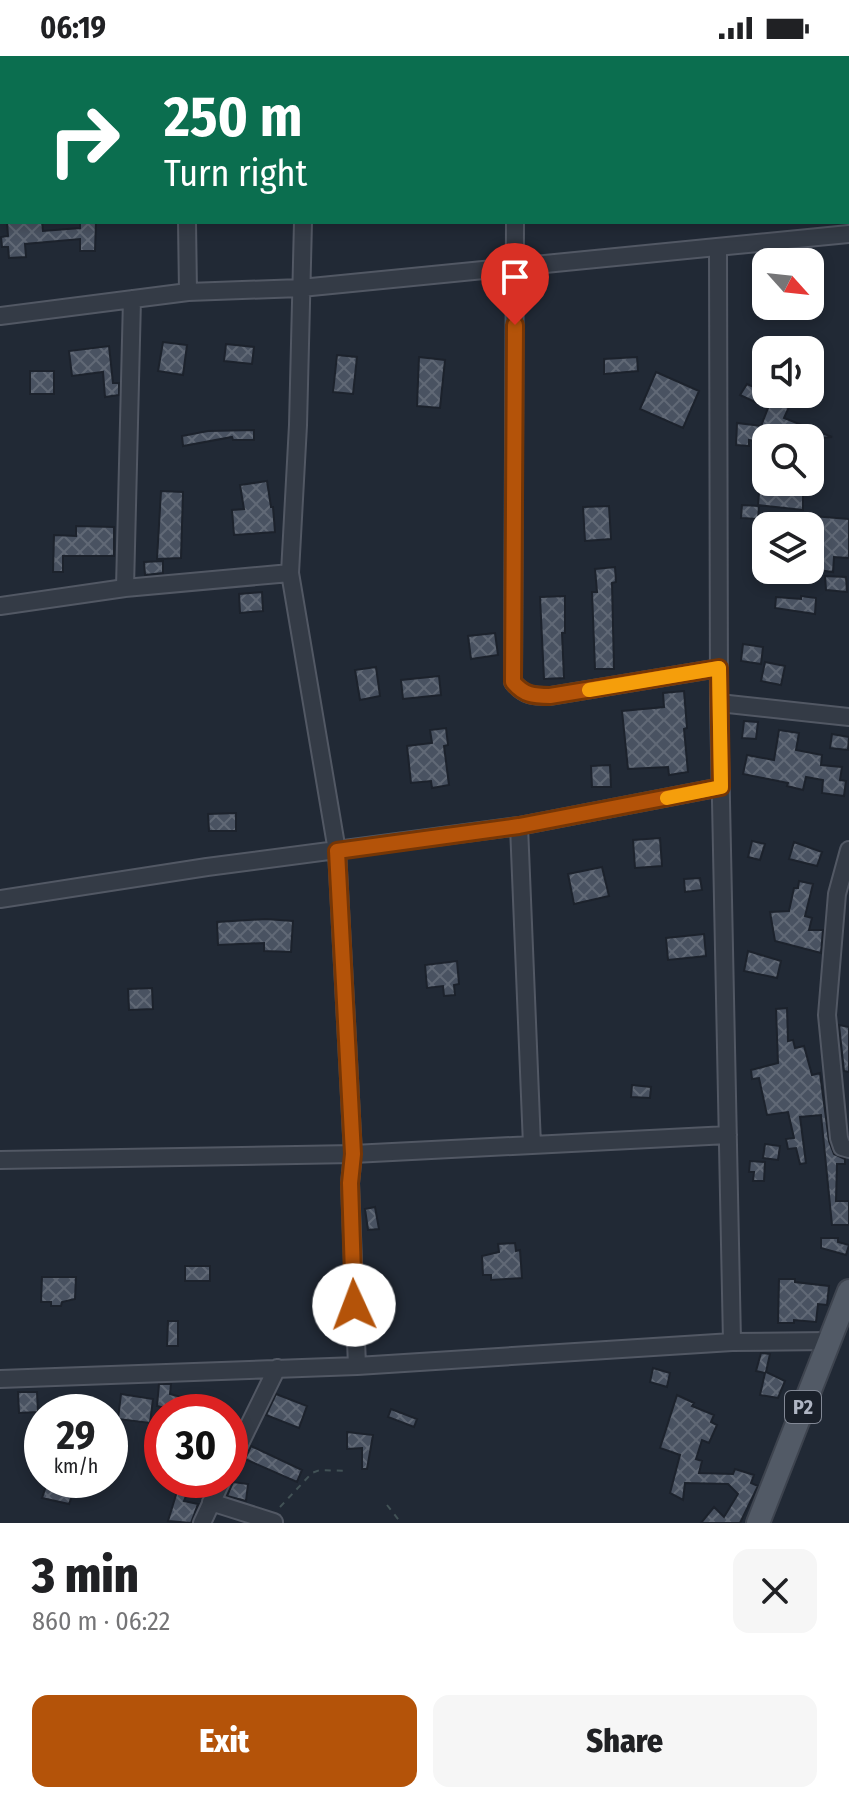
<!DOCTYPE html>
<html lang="en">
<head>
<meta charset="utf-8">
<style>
	body { margin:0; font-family:"Fira Sans Condensed",sans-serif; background:#f6f6f6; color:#202124; height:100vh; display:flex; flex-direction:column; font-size:30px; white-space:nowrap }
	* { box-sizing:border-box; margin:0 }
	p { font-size:26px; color:#757577 }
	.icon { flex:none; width:44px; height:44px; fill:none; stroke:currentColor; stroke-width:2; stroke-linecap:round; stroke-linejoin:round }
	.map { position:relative; height:1467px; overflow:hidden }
	.details { display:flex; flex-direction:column; background:#fff; flex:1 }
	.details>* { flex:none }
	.hud { position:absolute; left:0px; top:0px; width:850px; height:168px; box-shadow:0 4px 12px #0003; background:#0b6e4f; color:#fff; overflow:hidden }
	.needle { width:52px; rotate:117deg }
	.controls { position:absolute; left:752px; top:192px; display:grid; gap:16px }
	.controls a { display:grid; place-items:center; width:72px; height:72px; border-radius:16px; background:#fff; box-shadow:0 4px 12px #0003; font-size:40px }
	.speed { position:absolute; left:24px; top:1338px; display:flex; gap:16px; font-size:40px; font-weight:700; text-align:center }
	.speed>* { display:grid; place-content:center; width:104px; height:104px; border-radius:50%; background:#fff; box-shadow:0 4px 12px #0003; line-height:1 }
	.speed small { font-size:20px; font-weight:400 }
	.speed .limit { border:12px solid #d22; background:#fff; color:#111 }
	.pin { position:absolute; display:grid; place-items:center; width:68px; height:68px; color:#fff; margin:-82px -34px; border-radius:50% 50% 50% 0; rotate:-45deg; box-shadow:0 0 8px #0007 }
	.pin .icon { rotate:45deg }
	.me { position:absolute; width:88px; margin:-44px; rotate:358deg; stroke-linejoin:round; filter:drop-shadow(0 0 6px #0008) }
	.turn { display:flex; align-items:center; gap:28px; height:168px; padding:0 32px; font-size:36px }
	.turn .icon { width:104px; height:104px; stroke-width:2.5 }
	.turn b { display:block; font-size:56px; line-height:68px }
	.round { display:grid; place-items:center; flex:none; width:84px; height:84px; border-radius:16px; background:#f6f6f6 }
	.headline { display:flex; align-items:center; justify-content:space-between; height:136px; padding:0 32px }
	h1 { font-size:48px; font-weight:800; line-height:60px }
	.primary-button { display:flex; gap:16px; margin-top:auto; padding:16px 32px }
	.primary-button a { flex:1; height:92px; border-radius:16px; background:#b45309; color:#fff; font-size:32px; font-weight:800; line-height:92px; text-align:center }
	.primary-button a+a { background:#f6f6f6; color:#202124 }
	.status { display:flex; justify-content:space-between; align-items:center; height:56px; padding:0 40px; background:#fff; direction:ltr }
	.status svg { height:22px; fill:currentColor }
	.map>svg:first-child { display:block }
	.building { fill:url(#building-cross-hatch); stroke:#1c222c; stroke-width:2 }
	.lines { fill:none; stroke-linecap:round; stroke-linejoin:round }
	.minor-casing { stroke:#525864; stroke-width:20 }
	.major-casing { stroke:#3e444f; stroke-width:26 }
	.path { stroke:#425256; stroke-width:2; stroke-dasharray:6 6; stroke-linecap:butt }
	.minor { stroke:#343b46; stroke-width:16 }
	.major { stroke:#525a66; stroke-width:22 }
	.route-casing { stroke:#753606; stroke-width:20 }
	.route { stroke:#b45309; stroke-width:14 }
	.slow { stroke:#f59e0b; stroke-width:14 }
	.labels { text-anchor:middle; stroke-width:8; stroke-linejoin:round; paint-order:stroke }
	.shield { fill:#1a202a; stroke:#828895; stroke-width:2 }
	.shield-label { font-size:20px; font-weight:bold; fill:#afb5c3 }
</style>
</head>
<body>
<div class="status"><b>06:19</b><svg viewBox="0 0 49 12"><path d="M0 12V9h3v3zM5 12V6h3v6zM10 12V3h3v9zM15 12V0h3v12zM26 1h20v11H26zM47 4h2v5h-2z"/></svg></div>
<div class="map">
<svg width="849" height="1467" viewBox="0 0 849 1467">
	<defs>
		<pattern id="building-cross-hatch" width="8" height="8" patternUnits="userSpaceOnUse" patternTransform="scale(2)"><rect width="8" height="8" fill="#495261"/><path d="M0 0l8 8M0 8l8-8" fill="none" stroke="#616976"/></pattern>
	</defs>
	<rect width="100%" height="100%" fill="#212935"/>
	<path class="building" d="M7,166h35l1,9 37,-3v-6h16l-1,29h-15v-12l-55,5 1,13 -17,1 -1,-11h-6l-1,-10 7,-1z
		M163,286l24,3 -4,30 -25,-4z
		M226,288l28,3 -2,17 -28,-3z
		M109,290l4,37h6v12l-14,2 -2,-25 -31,4 -3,-25z
		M337,299l20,2 -4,37 -20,-2z
		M419,301l26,3 -5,48 -23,-2z
		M637,301l1,14 -34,3v-15z
		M30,315h24v23h-24z
		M656,316l43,19 -16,37 -43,-19z
		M747,328l33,15 2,-5h13l-11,24 48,19 -11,1 -10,26 -1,-26h-44l-1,5 -16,-3v6l-13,-1 1,-22 24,3 7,-18 -28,-13z
		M254,374v10h-21l-1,-3 -49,9 -1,-10 26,-5z
		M267,425l4,26h2l2,25 -41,3 -2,-25 12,-1 -4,-24z
		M760,425l13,1 -1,5 31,4v19l-45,-5z
		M161,435l22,1 -2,66 -24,1z
		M742,449l17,1 -1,13 -17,-1z
		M609,450l2,33 -26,2 -2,-34z
		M800,459l49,4v39l-15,-1 -1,15 -23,-3v-43h-12z
		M76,470l38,1v29h-51v16h-10l1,-37 22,1z
		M163,505v12l-18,2 -1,-13z
		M615,511l1,15 -4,1 2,86h-19l-3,-77h5l-2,-23z
		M825,520l21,1 1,15 -21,-2z
		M262,536l1,19 -23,2 -1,-19z
		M565,540v37h-3l2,45 -20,1 -4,-82z
		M801,540l15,2 -1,16 -40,-6 1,-11 25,2z
		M495,577l3,22 -27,4 -3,-23z
		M743,588l20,3 -2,17 -20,-3z
		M765,606l20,4 -4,19 -20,-4z
		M376,611l4,29 -20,4 -5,-30z
		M439,620l2,19 -38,4 -2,-19z
		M684,635l3,37 -3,1 4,43 -19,3 -1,-8 -40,2 -6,-58 42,-4 -1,-14z
		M744,665l14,1 -2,17 -14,-1z
		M446,672l2,17 -4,1 5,39 -17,3 -1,-7 -20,2 -4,-37 25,-3 -2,-13z
		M779,674l20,3 -3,17 26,5 -1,10 21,2 -2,13 6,1 -2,15 -22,-3 1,-13 -17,-3 -3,13 -16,-4 1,-3 -45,-9 4,-19 27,5z
		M832,678l17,3 -1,13 -18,-2z
		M610,709l1,22h-19l-1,-21z
		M236,757v18h-27l-1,-17z
		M660,782l2,28 -27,2 -2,-28z
		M752,785l13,3 -5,16 -12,-3z
		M794,786l28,10 -5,14 -28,-7z
		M602,811l7,29 -35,8 -6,-30z
		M700,822l2,12 -17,2 -1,-13z
		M799,825l14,3 -8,32 7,2 -3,12h14l-2,23 -46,-12 -5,-29 19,-1 5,-23h4z
		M266,863l27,2 -2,31 -27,-1v-8l-46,2 -1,-23z
		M704,878l2,22 -38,4 -2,-22z
		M748,895l33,10 -4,17 -33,-7z
		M457,905l2,23 -5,1 1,10 -11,1 -1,-10 -16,2 -2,-23z
		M152,932l1,21 -24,1 -1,-21z
		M787,952l1,33 5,-1 2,8 9,-2 8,29 8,-2 9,68 5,13 11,5v5h-8l-1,37h13v24h-17l-11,-110 -21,2 6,46 -6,1 -4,-16 -8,1 -2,-10 8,-1 -6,-26 -21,3 -8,-37 -7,1 -1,-9 27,-7 -2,-54z
		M839,969l10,2v45l-5,-1z
		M632,1029l19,2 -1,11 -19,-1z
		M765,1088l15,2 -2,14 -15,-2z
		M750,1105l15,1 -1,19h-11l1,-9h-5z
		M375,1151l4,22 -11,1 -3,-21z
		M821,1182h17v4l11,3 -3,10 -25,-7z
		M515,1187l1,8 4,-1 2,28 -31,2v-5h-8l-1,-19 17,-4 -1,-8z
		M185,1210h25v15h-25z
		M42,1221h34l-1,22 -13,3 -1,4h-10v-4h-10z
		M779,1223h16v3l34,4 -2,19 -9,-1 -2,18 -22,-2v3h-16z
		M168,1265h10v25h-11z
		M761,1297l9,1 -4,18 19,9 -7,17 -18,-3 5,-22 -9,-2z
		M653,1312l17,5 -3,14 -17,-5z
		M159,1328h12l-1,10 11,3 -4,14 -20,-5z
		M18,1336h19l1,20 -19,1z
		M121,1338l32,5 -3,24 -32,-4z
		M276,1338l31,12 -8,22 -33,-13z
		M677,1339l17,8 -2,3 22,9 -3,7 6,3 -8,18 -7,-3 -6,19 6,2 -3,12 34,1 2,-5 19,6 -3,8 7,3 -18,37h-39l13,-16 10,10 14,-23 -10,-10 -43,-1 -2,17 -13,-7 10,-38 -20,-7z
		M391,1353l26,10 -3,8 -26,-10z
		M347,1376l26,3 -6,34h-5v-21l-15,1z
		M251,1390l51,24 -5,12 -52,-23z
		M48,1424h30l-9,24 -27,-6z
		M233,1426l15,2 -2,17 -19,-5z
		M179,1429l10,4 -5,12 14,3 -7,19 -23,-2z"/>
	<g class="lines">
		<g class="minor-casing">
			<path id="minor" d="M513,0v2
				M177,2l19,-2
				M306,2v-2
				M0,20h2
				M187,166l1,70
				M515,166l-2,460c11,14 20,14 37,14l169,-28
				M718,191l1,456 13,639
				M0,260l188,-24 113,-4 548,-54
				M290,517l47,278 16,303 -3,29 7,183
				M125,532l7,-289
				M0,550l125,-18 165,-15 8,-148 5,-203
				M719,647l130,14
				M519,770l13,319
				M849,794l-12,44 -10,121 12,123 3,9 7,2
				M0,843l207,-32 312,-41 202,-39
				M0,1104l353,-6 375,-19
				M0,1323l357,-13 375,-24 97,-1
				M230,1408l47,-96
				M211,1446l63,20
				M202,1467l20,-43"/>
		</g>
		<g class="major-casing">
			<path id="major" d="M758,1467l91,-232"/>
		</g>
		<path class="path" d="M387,1449l14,18
			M280,1451l32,-34 8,-3 28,1"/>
		<use href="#minor" class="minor"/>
		<use href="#major" class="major"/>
	</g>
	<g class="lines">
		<g class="route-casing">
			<path id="route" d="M354,1249l-4,-122 3,-29 -16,-303 182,-25 202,-39 -2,-119 -169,28c-17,0 -26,-1 -37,-14l2,-357"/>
		</g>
		<use href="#route" class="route"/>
		<path class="slow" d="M589,634l130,-22 2,119 -54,11"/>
	</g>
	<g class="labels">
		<rect class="shield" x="785" y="1335" width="36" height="32" rx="6"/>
		<g class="shield-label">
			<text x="803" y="1358">P2</text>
		</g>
	</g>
</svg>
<div class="controls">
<a><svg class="needle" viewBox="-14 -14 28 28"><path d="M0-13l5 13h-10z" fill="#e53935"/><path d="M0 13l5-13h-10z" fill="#757577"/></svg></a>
<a><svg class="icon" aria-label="sound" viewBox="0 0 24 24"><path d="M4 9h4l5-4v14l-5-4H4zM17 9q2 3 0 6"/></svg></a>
<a><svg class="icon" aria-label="search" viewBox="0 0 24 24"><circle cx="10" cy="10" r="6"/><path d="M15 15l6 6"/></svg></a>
<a><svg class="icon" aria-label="layers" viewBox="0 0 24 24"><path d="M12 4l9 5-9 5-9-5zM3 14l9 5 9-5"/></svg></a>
</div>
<div class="speed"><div>29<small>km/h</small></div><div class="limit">30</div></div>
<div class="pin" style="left:515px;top:269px;background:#d93025"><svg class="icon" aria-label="arrive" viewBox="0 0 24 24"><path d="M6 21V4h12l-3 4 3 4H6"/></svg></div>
<svg class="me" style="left:354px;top:1249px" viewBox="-20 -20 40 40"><circle r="19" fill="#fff"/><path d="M0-13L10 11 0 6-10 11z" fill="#b45309"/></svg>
<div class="hud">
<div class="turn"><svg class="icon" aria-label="right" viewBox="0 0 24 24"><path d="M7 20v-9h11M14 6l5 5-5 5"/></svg><div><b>250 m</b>Turn right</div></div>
</div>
</div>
<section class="details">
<div class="headline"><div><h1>3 min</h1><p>860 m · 06:22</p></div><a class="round"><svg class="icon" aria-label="close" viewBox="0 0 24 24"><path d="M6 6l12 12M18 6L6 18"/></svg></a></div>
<div class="primary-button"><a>Exit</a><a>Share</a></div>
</section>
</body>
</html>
